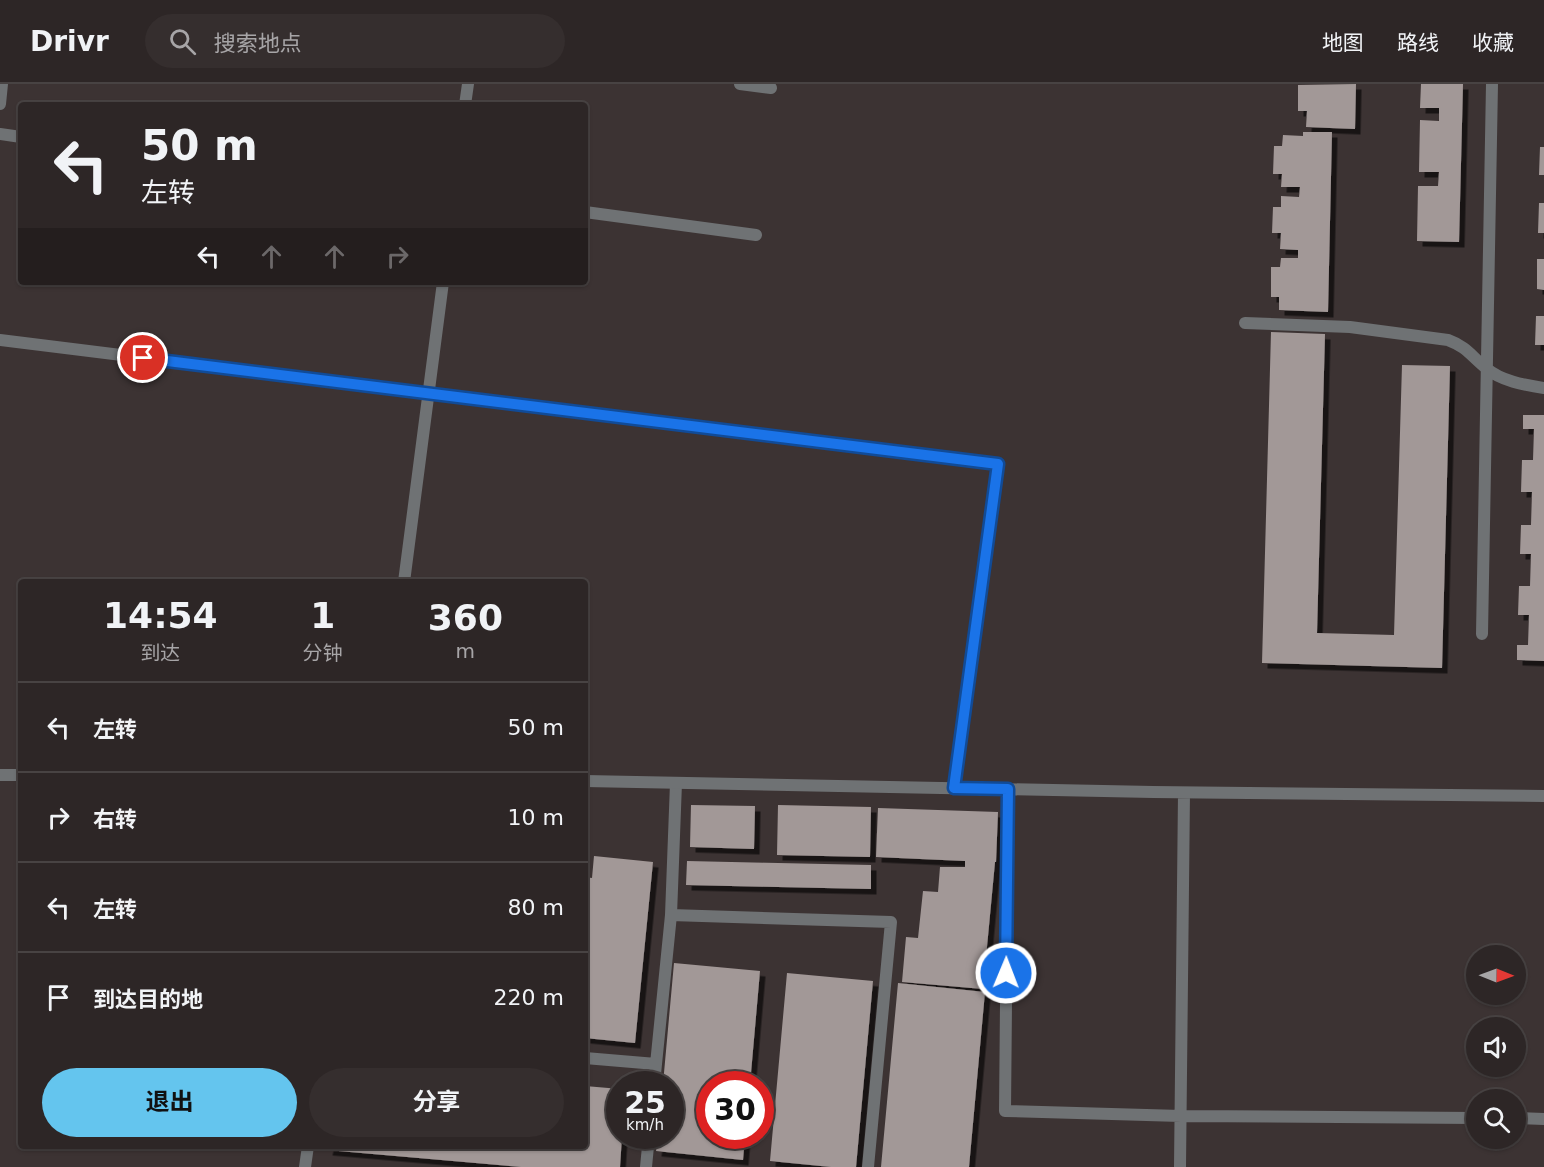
<!DOCTYPE html>
<html lang="zh">
<head>
<meta charset="utf-8">
<style>
	body { margin:0; font-family:"DejaVu Sans","Noto Sans SC",sans-serif; background:#352e2e; color:#f1f3f6; height:100vh; display:flex; flex-direction:column; font-size:22px; white-space:nowrap }
	* { box-sizing:border-box; margin:0 }
	p { font-size:20px; color:#a7a5a7 }
	.icon { flex:none; width:33px; height:33px; fill:none; stroke:currentColor; stroke-width:2; stroke-linecap:round; stroke-linejoin:round }
	.map { position:relative; flex:1; overflow:hidden }
	.panel { position:absolute; left:18px; top:495px; width:570px; height:570px; display:flex; flex-direction:column; background:#2d2626; border-radius:6px; box-shadow:0 2px 4px #0004,0 0 0 2px #484343 }
	.panel>* { flex:none }
	.top-card { position:absolute; left:18px; top:18px; width:570px; height:183px; border-radius:6px; box-shadow:0 2px 4px #0004,0 0 0 2px #484343; background:#2d2626; color:#f1f3f6; overflow:hidden }
	.needle { width:39px; rotate:91deg }
	.controls { position:absolute; left:1466px; top:861px; display:grid; gap:12px }
	.controls a { display:grid; place-items:center; width:60px; height:60px; border-radius:50%; background:#2d2626; box-shadow:0 2px 4px #0004,0 0 0 2px #484343; font-size:30px }
	.speed { position:absolute; left:606px; top:987px; display:flex; gap:12px; font-size:30px; font-weight:700; text-align:center }
	.speed>* { display:grid; place-content:center; width:78px; height:78px; border-radius:50%; background:#2d2626; box-shadow:0 2px 4px #0004,0 0 0 2px #484343; line-height:1 }
	.speed small { font-size:15px; font-weight:400 }
	.speed .limit { border:9px solid #d22; background:#fff; color:#111 }
	.pin { position:absolute; display:grid; place-items:center; width:51px; height:51px; color:#fff; margin:-26px; border:3px solid #fff; border-radius:50%; box-shadow:0 2px 6px #0007 }
	.me { position:absolute; width:66px; margin:-33px; rotate:1deg; stroke-linejoin:round; filter:drop-shadow(0 0 4px #0008) }
	.turn { display:flex; align-items:center; gap:21px; height:126px; padding:0 24px; font-size:27px }
	.turn .icon { width:78px; height:78px; stroke-width:2.5 }
	.turn b { display:block; font-size:42px; line-height:51px }
	.lanes { display:flex; align-items:center; height:57px; padding:0 24px; background:#0003; justify-content:center; gap:30px; direction:ltr }
	.lanes .off { opacity:.35 }
	.eta { display:flex; justify-content:space-evenly; align-items:center; height:102px; text-align:center }
	.eta b { font-size:36px; font-weight:700; line-height:42px }
	.action { display:flex; gap:12px; margin-top:auto; padding:12px 24px }
	.action a { flex:1; height:69px; border-radius:36px; background:#64c5ee; color:#111; font-size:24px; font-weight:700; line-height:69px; text-align:center }
	.action a+a { background:#352e2e; color:#f1f3f6 }
	ul { padding:0; list-style:none }
	li { display:flex; align-items:center; gap:18px; height:90px; padding:0 24px; border-top:2px solid #484343 }
	li div { flex:1 }
	li b { display:block; font-size:22px }
	li em { font-style:normal }
	header { display:flex; align-items:center; gap:36px; box-sizing:border-box; height:84px; padding:0 30px; background:#2d2626; border-bottom:2px solid #484343 }
	header strong { font-size:28px }
	nav { display:flex; gap:33px; margin-inline-start:auto; font-size:21px }
	.search { width:420px; height:54px; background:#352e2e; display:flex; align-items:center; gap:15px; box-sizing:border-box; padding:0 21px; border-radius:33px; color:#a7a5a7; font-size:22px }
	.map>svg:first-child { display:block }
	.building { fill:#a29897; filter:url(#shadow) }
	.lines { fill:none; stroke-linecap:round; stroke-linejoin:round }
	.lane { stroke:#6f7274; stroke-width:12 }
	.street { stroke:#6f7274; stroke-width:12 }
	.route-casing { stroke:#114b97; stroke-width:15 }
	.route { stroke:#1a73e8; stroke-width:10 }
</style>
</head>
<body>
<header>
<strong>Drivr</strong>
<div class="search"><svg class="icon" aria-label="search" viewBox="0 0 24 24"><circle cx="10" cy="10" r="6"/><path d="M15 15l6 6"/></svg>搜索地点</div>
<nav><a>地图</a><a>路线</a><a>收藏</a></nav>
</header>
<div class="map">
<svg width="1544" height="1083" viewBox="0 0 1544 1083">
	<defs>
		<filter id="shadow"><feDropShadow dx="5.5" dy="5.5" stdDeviation="0" flood-color="#0009"/></filter>
	</defs>
	<rect width="100%" height="100%" fill="#3c3333"/>
	<path class="building" d="M1356,0l-1,45 -49,-2 1,-16h-9v-26z
		M1421,0h42l-4,158 -42,-1 1,-55h20l1,-14h-20l1,-52 19,1v-13h-19z
		M1303,48h29l-4,180 -49,-2v-13h-8v-30h9l1,-9h17v-8l-18,-1 1,-16h-9l1,-26h8v-11l18,1 1,-10h-19l1,-13h-9l1,-28h8l1,-11 20,1z
		M1540,63h4v28h-5z
		M1539,119h5v30h-6z
		M1537,175h7v31l-7,-1z
		M1536,232h8v29h-9z
		M1271,248l54,2 -8,299 77,2 8,-270 48,1 -8,302 -180,-5z
		M1523,331h21v246l-27,-1v-15h11l1,-30h-11l1,-29h11l1,-32h-11l1,-29h10l1,-33h-11l1,-32h11l1,-31h-11z
		M691,721l64,1 -1,43 -64,-2z
		M778,721l93,2 -1,50 -93,-2z
		M878,724l120,4 -2,50h-1l-12,127 -81,-7 4,-45 12,1 5,-47 15,1 2,-25h25v-6l-89,-4z
		M594,772l59,6 -18,181 -50,-5v-161l7,1z
		M687,777l184,4v24l-185,-4z
		M674,879l86,8 -10,113h-40v52h35l-2,24 -87,-9 2,-15h12v-52h-7z
		M787,889l86,8 -17,186h-25l-61,-6z
		M898,899l87,9 -16,175h-88z
		M585,1002l35,3v47h2l-2,31h-99l-194,-17 1,-4h257z"/>
	<g class="lines">
		<path class="lane" d="M1245,239l105,4 98,13c19,7 23,16 38,28 15,13 38,17 58,20
			M1482,550l10,-550
			M671,831l220,7 -23,245
			M585,974l71,6
			M654,1000l17,-169 5,-132
			M305,1083l3,-21
			M646,1083l3,-31"/>
		<path class="street" d="M740,0l31,4
			M0,20l2,-20
			M465,21l3,-21
			M0,50l21,3
			M585,128l171,23
			M0,256l998,124 -44,324
			M404,498l39,-300
			M0,691h21
			M585,697l568,11 391,4
			M1008,705l-3,322 176,5 295,2
			M1515,1034l29,1
			M1180,1083l4,-374"/>
	</g>
	<g class="lines">
		<g class="route-casing">
			<path id="route" d="M143,274l855,106 -44,324 54,1 -2,184"/>
		</g>
		<use href="#route" class="route"/>
	</g>
</svg>
<div class="controls">
<a><svg class="needle" viewBox="-14 -14 28 28"><path d="M0-13l5 13h-10z" fill="#e53935"/><path d="M0 13l5-13h-10z" fill="#a7a5a7"/></svg></a>
<a><svg class="icon" aria-label="sound" viewBox="0 0 24 24"><path d="M4 9h4l5-4v14l-5-4H4zM17 9q2 3 0 6"/></svg></a>
<a><svg class="icon" aria-label="search" viewBox="0 0 24 24"><circle cx="10" cy="10" r="6"/><path d="M15 15l6 6"/></svg></a>
</div>
<div class="speed"><div>25<small>km/h</small></div><div class="limit">30</div></div>
<div class="pin" style="left:143px;top:274px;background:#d93025"><svg class="icon" aria-label="arrive" viewBox="0 0 24 24"><path d="M6 21V4h12l-3 4 3 4H6"/></svg></div>
<svg class="me" style="left:1006px;top:889px" viewBox="-20 -20 40 40"><circle r="17" fill="#1a73e8" stroke="#fff" stroke-width="3"/><path d="M0-11L8 9 0 5-8 9z" fill="#fff"/></svg>
<div class="top-card">
<div class="turn"><svg class="icon" aria-label="left" viewBox="0 0 24 24"><path d="M17 20v-9H6M10 6l-5 5 5 5"/></svg><div><b>50 m</b>左转</div></div>
<div class="lanes"><svg class="icon" aria-label="left" viewBox="0 0 24 24"><path d="M17 20v-9H6M10 6l-5 5 5 5"/></svg><svg class="icon off" aria-label="ahead" viewBox="0 0 24 24"><path d="M12 20V5M6 11l6-6 6 6"/></svg><svg class="icon off" aria-label="ahead" viewBox="0 0 24 24"><path d="M12 20V5M6 11l6-6 6 6"/></svg><svg class="icon off" aria-label="right" viewBox="0 0 24 24"><path d="M7 20v-9h11M14 6l5 5-5 5"/></svg></div>
</div>
<section class="panel">
<div class="eta">
<div><b>14:54</b><p>到达</p></div>
<div><b>1</b><p>分钟</p></div>
<div><b>360</b><p>m</p></div>
</div>
<ul>
<li><svg class="icon" aria-label="left" viewBox="0 0 24 24"><path d="M17 20v-9H6M10 6l-5 5 5 5"/></svg><div><b>左转</b></div><em>50 m</em></li>
<li><svg class="icon" aria-label="right" viewBox="0 0 24 24"><path d="M7 20v-9h11M14 6l5 5-5 5"/></svg><div><b>右转</b></div><em>10 m</em></li>
<li><svg class="icon" aria-label="left" viewBox="0 0 24 24"><path d="M17 20v-9H6M10 6l-5 5 5 5"/></svg><div><b>左转</b></div><em>80 m</em></li>
<li><svg class="icon" aria-label="arrive" viewBox="0 0 24 24"><path d="M6 21V4h12l-3 4 3 4H6"/></svg><div><b>到达目的地</b></div><em>220 m</em></li>
</ul>
<div class="action"><a>退出</a><a>分享</a></div>
</section>
</div>
</body>
</html>
